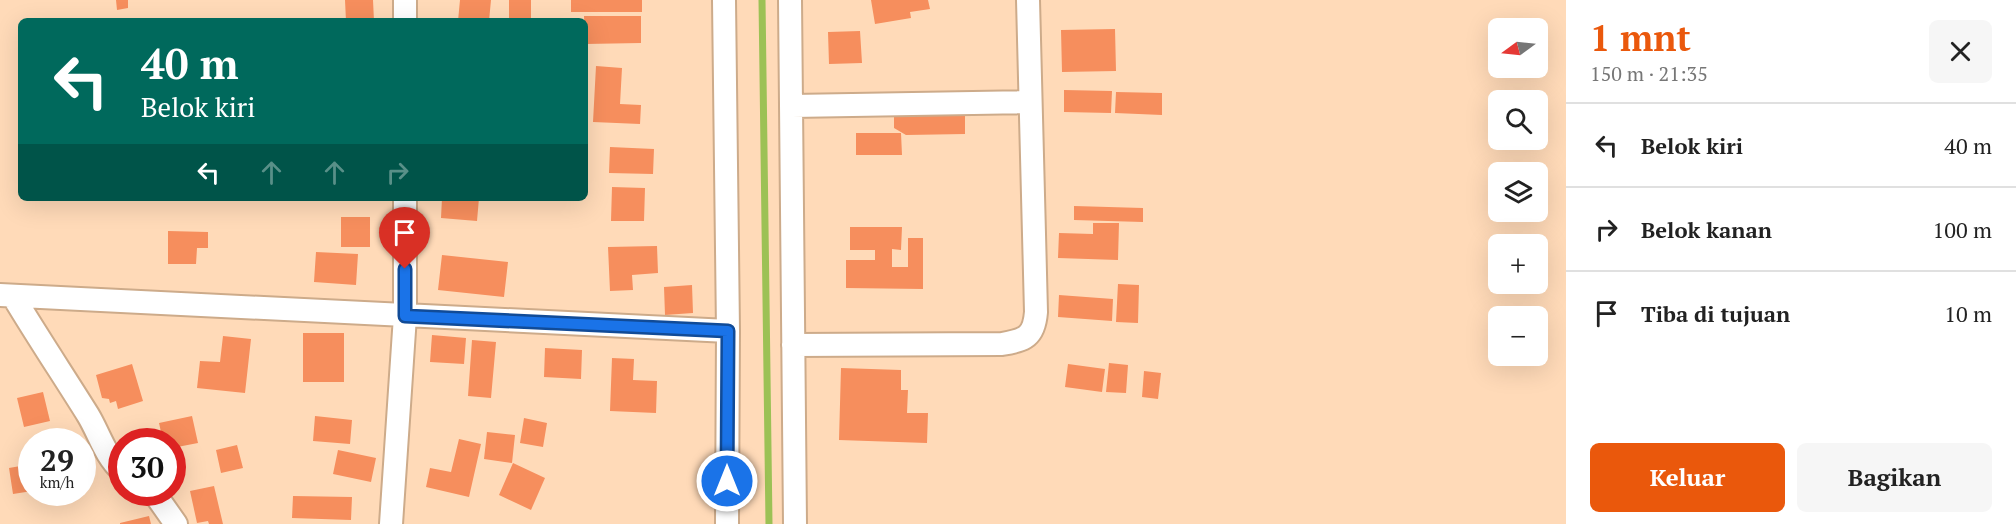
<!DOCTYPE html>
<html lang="id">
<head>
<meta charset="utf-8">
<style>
	body { margin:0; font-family:"PT Serif",serif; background:#f6f6f6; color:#222; height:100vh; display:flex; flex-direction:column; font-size:22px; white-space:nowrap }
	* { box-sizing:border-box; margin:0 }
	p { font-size:20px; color:#767676 }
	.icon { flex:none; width:33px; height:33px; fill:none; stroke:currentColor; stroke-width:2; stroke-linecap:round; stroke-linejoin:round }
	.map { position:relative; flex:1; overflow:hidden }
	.panel { display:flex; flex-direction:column; background:#fff; width:450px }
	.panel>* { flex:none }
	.banner { position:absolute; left:18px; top:18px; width:570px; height:183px; border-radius:9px; box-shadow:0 6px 24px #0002; background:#00695c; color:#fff; overflow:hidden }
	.needle { width:39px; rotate:255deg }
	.buttons { position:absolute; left:1488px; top:18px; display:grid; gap:12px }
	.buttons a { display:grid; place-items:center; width:60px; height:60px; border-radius:9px; background:#fff; box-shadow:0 6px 24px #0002; font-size:30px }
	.speed { position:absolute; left:18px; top:428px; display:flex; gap:12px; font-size:30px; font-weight:700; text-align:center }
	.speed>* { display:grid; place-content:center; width:78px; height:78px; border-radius:50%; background:#fff; box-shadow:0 6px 24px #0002; line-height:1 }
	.speed small { font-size:15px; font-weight:400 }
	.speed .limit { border:9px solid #d22; background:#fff; color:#111 }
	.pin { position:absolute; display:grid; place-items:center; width:51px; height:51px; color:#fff; margin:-62px -26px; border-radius:50% 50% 50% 0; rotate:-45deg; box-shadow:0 0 6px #0007 }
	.pin .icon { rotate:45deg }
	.me { position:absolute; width:66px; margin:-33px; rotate:0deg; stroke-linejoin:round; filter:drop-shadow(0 0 4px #0008) }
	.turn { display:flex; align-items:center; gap:21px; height:126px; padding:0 24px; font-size:27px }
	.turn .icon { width:78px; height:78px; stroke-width:2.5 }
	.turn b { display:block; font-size:42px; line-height:51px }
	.lanes { display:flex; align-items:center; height:57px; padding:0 24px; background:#0003; justify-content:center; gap:30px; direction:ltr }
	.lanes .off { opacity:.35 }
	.round { display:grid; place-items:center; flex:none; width:63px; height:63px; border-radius:9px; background:#f6f6f6 }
	.summary { display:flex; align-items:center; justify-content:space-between; height:102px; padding:0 24px }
	h1 { font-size:36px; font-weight:600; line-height:45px; color:#ea580c }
	.cta { display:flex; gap:12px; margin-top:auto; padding:12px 24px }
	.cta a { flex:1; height:69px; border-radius:9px; background:#ea580c; color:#fff; font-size:24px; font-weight:600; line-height:69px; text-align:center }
	.cta a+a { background:#f6f6f6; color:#222 }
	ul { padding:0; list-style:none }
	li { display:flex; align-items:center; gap:18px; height:84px; padding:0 24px; border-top:2px solid #e0e0e0 }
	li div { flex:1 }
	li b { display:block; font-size:22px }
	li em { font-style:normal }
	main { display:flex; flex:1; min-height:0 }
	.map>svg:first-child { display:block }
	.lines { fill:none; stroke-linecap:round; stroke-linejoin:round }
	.stream { stroke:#9cc155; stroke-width:7 }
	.building { fill:#f68e5d }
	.minor-casing { stroke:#cdab8a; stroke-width:26 }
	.minor { stroke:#fff; stroke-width:22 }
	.route-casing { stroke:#114b97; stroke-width:15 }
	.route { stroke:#1a73e8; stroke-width:10 }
</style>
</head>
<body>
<main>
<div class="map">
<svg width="1566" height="524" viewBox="0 0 1566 524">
	<rect width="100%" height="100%" fill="#ffdab8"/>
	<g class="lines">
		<path class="stream" d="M762,0l7,524"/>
	</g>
	<path class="building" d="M116,0h12v8l-11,2z
		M345,0h28l1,21h-28z
		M460,0h31l-2,21h-31z
		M509,0h22v21h-22z
		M571,0h71v12h-71z
		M871,0h57l2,9 -20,3 1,6 -36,6z
		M584,16h57v27l-56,1z
		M1115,29l1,42 -54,1 -1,-42z
		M860,31l2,32 -33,1 -1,-32z
		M596,66l26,2 -2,36 21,1 -1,19 -47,-2z
		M1064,90l48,1 -1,22 -47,-1z
		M1116,92l46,1v22l-47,-2z
		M965,113v21l-59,1 -12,-7v-14z
		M856,133h45l1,22h-46z
		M610,147l44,2 -1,25 -44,-1z
		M612,187l33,1 -1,33h-33z
		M442,198h37l-2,23 -36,-3z
		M1074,206l69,2v14l-69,-2z
		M341,217h29v30h-29z
		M1093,223h26l-1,37 -60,-2 1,-25 34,1z
		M850,227h52l-1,23 -9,-1v18h16v-29h15v51l-77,-1v-28h29v-10h-25z
		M168,231l40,1v16h-11l-1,16h-28z
		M657,246l1,27 -26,2 1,15 -23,1 -2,-44z
		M316,252l42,2 -2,31 -42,-3z
		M442,255l66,7 -4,35 -66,-7z
		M1118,284l21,1 -1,38 -22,-1z
		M692,285l1,28 -28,2 -1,-28z
		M1059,295l54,4 -1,22 -54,-4z
		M303,333h41v49h-41z
		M432,335l34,3 -2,26 -34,-2z
		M223,336l28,3 -6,54 -48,-5 3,-27 20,1z
		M472,340l24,2 -5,56 -23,-2z
		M545,348l37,2 -1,29 -37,-2z
		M612,358l22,1 -1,21 24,1 -1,32 -46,-2z
		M1109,363l19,2 -2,28 -20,-1z
		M132,364l11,37 -25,8 -2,-8 -6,2 -1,-4 -7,-1 -6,-23z
		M1068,364l37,5 -3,23 -37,-5z
		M841,368l60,2v20h7l-1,23h21l-1,30 -88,-3z
		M1144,371l17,2 -3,26 -16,-2z
		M43,392l7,29 -26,6 -7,-29z
		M192,416l6,27 -26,5v-7h-9l-4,-18z
		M315,416l37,4 -2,24 -37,-3z
		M524,418l23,5 -4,24 -23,-4z
		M487,432l28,3 -3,28 -28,-4z
		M459,439l22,5 -12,53 -43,-10 4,-19 21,4z
		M237,445l6,23 -22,5 -5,-23z
		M338,450l38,8 -5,24 -38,-8z
		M513,463l32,15 -14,32 -32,-15z
		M32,464v27l-19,3 -4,-26z
		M214,486l9,38h-14l-1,-3 -11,2 -7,-32z
		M293,496l59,1 -1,23 -59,-2z
		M149,516l2,8h-31v-1z"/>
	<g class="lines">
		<g class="minor-casing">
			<path id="minor" d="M405,0v21
				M724,0l4,331 -1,193
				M790,0l5,524
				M792,106l238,-4
				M0,295l728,36
				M13,296c24,40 50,79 75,119 11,18 17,41 34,56
				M793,345l209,-1c23,-4 32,-7 34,-32l-8,-312
				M151,492l6,5 19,27
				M391,524l14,-208v-118"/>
		</g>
		<use href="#minor" class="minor"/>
	</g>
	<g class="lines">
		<g class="route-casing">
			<path id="route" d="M405,269v47l323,15 -1,150"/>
		</g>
		<use href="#route" class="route"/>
	</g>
</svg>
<div class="buttons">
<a><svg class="needle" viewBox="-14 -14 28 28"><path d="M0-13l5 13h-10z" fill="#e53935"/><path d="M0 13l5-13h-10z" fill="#767676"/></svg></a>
<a><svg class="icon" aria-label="search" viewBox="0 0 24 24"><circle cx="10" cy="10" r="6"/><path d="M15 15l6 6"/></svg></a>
<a><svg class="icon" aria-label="layers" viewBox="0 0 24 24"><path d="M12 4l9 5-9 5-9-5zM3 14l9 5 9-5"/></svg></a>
<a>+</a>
<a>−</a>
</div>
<div class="speed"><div>29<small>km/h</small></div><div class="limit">30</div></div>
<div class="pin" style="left:405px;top:269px;background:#d93025"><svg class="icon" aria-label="arrive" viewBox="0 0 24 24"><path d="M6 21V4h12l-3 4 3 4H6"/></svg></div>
<svg class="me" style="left:727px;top:481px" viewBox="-20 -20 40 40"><circle r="17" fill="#1a73e8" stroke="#fff" stroke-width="3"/><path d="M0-11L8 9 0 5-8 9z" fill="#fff"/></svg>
<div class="banner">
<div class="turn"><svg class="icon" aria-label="left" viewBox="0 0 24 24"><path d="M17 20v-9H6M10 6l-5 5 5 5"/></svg><div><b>40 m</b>Belok kiri</div></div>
<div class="lanes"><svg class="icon" aria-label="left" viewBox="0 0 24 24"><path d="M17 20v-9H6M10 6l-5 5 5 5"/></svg><svg class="icon off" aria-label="ahead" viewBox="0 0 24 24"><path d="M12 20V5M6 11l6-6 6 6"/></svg><svg class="icon off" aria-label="ahead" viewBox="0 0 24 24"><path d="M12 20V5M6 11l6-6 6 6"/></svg><svg class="icon off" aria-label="right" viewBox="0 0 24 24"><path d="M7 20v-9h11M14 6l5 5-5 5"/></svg></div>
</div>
</div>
<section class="panel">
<div class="summary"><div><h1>1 mnt</h1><p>150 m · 21:35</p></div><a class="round"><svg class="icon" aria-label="close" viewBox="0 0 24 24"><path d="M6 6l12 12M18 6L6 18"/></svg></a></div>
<ul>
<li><svg class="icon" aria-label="left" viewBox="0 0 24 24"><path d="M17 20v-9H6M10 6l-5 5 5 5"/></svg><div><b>Belok kiri</b></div><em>40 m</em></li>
<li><svg class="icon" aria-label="right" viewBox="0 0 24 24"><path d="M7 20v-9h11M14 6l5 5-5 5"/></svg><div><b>Belok kanan</b></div><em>100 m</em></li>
<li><svg class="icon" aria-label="arrive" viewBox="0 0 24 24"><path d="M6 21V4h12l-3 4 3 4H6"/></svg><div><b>Tiba di tujuan</b></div><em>10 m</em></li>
</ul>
<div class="cta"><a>Keluar</a><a>Bagikan</a></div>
</section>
</main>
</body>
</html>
